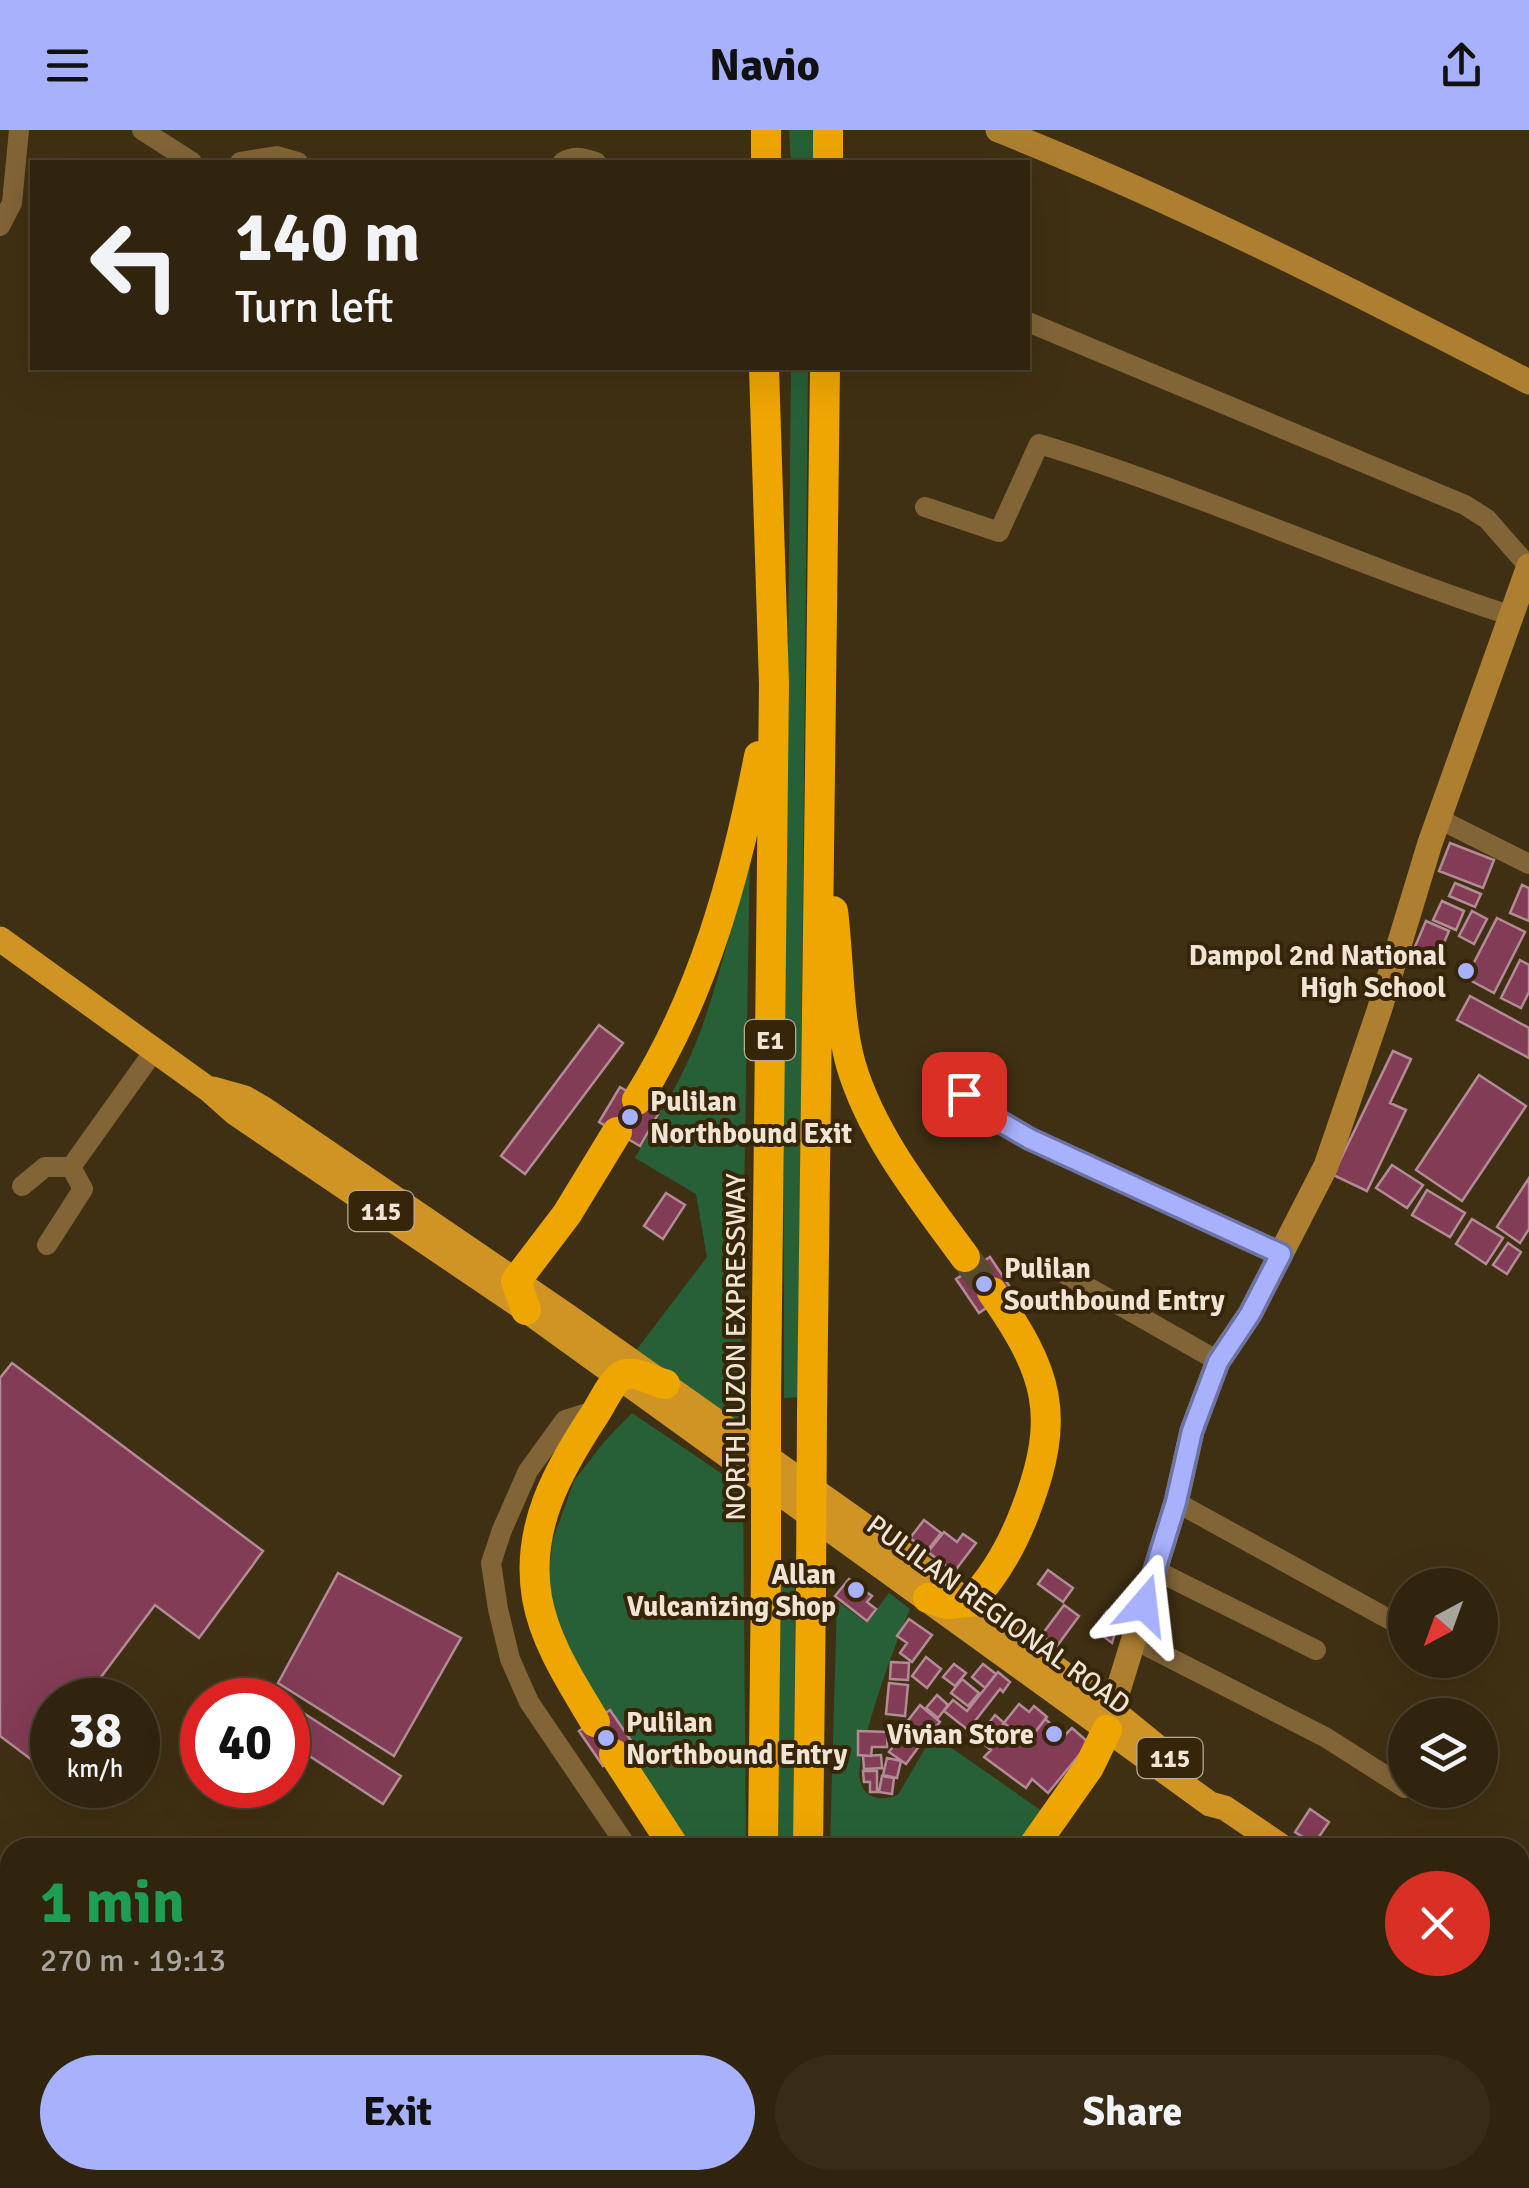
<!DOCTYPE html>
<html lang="en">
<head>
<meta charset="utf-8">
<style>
	body { margin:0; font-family:Signika,sans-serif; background:#382c17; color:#f1f3f6; height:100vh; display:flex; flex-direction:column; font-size:38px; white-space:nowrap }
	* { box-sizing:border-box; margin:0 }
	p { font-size:32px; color:#a8a49e }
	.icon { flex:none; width:55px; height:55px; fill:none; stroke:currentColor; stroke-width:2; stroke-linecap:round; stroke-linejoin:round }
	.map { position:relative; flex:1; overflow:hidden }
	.details { position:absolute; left:0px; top:1708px; width:1530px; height:352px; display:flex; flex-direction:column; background:#30240e; border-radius:30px 30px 0 0; box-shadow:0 10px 40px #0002,0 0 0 2px #4b412e }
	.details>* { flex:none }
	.banner { position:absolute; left:30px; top:30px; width:1000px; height:210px; border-radius:0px; box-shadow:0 10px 40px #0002,0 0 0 2px #4b412e; background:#30240e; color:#f1f3f6; overflow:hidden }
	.needle { width:65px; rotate:221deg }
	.fabs { position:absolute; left:1388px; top:1438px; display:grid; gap:20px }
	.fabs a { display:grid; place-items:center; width:110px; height:110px; border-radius:50%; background:#30240e; box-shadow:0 10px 40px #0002,0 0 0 2px #4b412e; font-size:50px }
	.speed { position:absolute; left:30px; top:1548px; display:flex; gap:20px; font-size:50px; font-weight:700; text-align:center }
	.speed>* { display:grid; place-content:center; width:130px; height:130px; border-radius:50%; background:#30240e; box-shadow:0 10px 40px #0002,0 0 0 2px #4b412e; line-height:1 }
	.speed small { font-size:25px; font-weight:400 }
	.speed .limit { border:15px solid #d22; background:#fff; color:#111 }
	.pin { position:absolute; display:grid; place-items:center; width:85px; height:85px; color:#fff; margin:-42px; border-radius:20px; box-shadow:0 5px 15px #0006 }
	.me { position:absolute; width:110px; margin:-55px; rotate:17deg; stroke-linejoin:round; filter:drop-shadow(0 0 8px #0008) }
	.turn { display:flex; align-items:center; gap:35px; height:210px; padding:0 40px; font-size:45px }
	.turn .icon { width:130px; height:130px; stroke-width:2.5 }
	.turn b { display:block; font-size:70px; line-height:85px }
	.round { display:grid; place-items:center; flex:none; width:105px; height:105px; border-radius:52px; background:#382c17 }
	.summary { display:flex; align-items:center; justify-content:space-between; height:170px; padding:0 40px }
	h1 { font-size:60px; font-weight:800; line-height:75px; color:#1e9e55 }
	.action { display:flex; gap:20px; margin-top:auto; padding:20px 40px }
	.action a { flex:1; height:115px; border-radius:60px; background:#a7b1fc; color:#111; font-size:40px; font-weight:800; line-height:115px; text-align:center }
	.action a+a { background:#382c17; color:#f1f3f6 }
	header { display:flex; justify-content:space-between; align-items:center; height:130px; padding:0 40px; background:#a7b1fc; color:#111; font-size:45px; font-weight:800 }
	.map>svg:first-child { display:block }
	.green { fill:#276037 }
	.building { fill:#833c56; stroke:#b28b97; stroke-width:2.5 }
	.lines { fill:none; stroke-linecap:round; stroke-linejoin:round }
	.highway-tunnel { stroke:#5a4b30; stroke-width:30; stroke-dasharray:30 15; stroke-linecap:butt }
	.street { stroke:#826537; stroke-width:20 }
	.secondary { stroke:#ae7f31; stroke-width:25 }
	.primary { stroke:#cf9424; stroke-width:25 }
	.highway { stroke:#eea603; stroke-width:30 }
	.highway-bridge { stroke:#eea603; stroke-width:30 }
	.route-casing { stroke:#6d73a4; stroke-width:25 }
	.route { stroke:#a7b1fc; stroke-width:18 }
	.poi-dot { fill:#a7b1fc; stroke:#362508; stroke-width:4 }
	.labels { text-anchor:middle; stroke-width:8; stroke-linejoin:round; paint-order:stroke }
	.shield { fill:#362508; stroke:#b8ab98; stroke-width:2.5 }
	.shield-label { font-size:25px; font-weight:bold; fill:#f0e5d5 }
	.poi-label { font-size:28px; font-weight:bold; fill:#f0e5d5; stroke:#362508; text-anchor:end }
	.street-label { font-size:28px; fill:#f0e5d5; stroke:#362508 }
</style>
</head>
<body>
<header><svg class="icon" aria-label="menu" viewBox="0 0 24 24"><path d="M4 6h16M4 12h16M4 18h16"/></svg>Navio<svg class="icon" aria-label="share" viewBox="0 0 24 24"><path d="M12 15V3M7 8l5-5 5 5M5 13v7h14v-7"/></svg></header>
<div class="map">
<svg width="1529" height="2058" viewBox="0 0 1529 2058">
	<rect width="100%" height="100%" fill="#403013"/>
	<path class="green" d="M789,0h28l-2,32h-24z
		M791,238h17l-10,1029 -14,1v-344z
		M750,717l-10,587 -109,-77 76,-100 -11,-63 -61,-36c24,-42 51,-85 67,-131 21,-59 34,-120 48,-180z
		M632,1283l111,75 3,359h-64l-126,-216 -8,-51 5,-41 21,-58 30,-39z
		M781,1451h14l-1,266 -16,1z
		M889,1463l21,16c-13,29 -56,146 -50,172 5,19 22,20 38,14l35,-60 119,83 -26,29 -196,1 7,-247 30,22z
		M845,2050h90l13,8h-105z
		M1036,2050h149l-5,8h-149z"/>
	<path class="building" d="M1450,713l44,17 -11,28 -44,-17z
		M1455,753l26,11 -6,13 -26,-11z
		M1522,755l7,3v33l-19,-8z
		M1442,771l22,10 -8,19 -23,-10z
		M1472,781l15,8 -13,25 -15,-8z
		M1497,788l28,14 -31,61 -28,-15z
		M1426,791l23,10 -12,28 -23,-10z
		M1520,830l9,5v27l-8,16 -20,-10z
		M1470,866l59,32v30l-72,-38z
		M599,895l24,18 -98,131 -24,-18z
		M1393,921l18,8 -21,44 16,7 -39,81 -34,-16z
		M1479,945l47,31 -64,95 -46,-31z
		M620,957l40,24 -20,35 -41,-24z
		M1392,1035l31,20 -16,23 -31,-20z
		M1529,1048v51l-9,14 -23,-16z
		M1427,1060l38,23 -15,24 -38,-22z
		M666,1063l19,12 -22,34 -19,-13z
		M1472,1089l31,19 -17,26 -30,-20z
		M1508,1113l13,9 -14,22 -14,-9z
		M990,1127l22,33 -33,23 -23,-34z
		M12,1233l251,188 -64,87 -44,-33 -54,72 31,23h-80v75l-52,-39v-358z
		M924,1390l17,13 -14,18 -17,-13z
		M944,1402l13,10 6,-8 13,9 -22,29 -26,-20z
		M1048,1440l25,18 -10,14 -25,-18z
		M338,1443l123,65 -67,118 -116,-73z
		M849,1449l23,17 -5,6 9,7 -9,12 -32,-25z
		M1064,1475l15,11 -22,30 -16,-10z
		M1107,1481l12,8 -7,24 -18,-14z
		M909,1489l23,16 -20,27 -12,-9 7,-10 -10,-7z
		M926,1527l15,12 -14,19 -15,-12z
		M891,1532l18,1 -1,17 -18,-1z
		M954,1534l12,9 -11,13 -12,-9z
		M983,1534l13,10 -11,14 -13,-11z
		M998,1542l12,10 -7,10 -3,-3 -32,41 -24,-19 9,-11 14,11z
		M962,1549l17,14 -11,13 -17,-13z
		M256,1553l27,17h-38z
		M889,1553l19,2 -3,31 -19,-2z
		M937,1565l11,10 -10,13 -12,-10z
		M288,1573l113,73 -18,28 -95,-62z
		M1019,1574l10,8 5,-6 13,11 -20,26 -24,-19z
		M920,1575l20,17 -14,17 -20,-16z
		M610,1580l24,35 -31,21 -24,-35z
		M995,1585l32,28 18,-24 20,16 7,-7 17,15 -41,50 -16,-14 -6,9 -42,-31 7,-7 -14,-11z
		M858,1601l30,1 -1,15h-15l-1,9 -13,-1z
		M904,1602l16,13 -14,19 -17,-12z
		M881,1625l1,13 -18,1 -1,-13z
		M887,1628l14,3 -4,17 -14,-3z
		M863,1641h14v21h-7v-10h-6z
		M882,1646l12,2 -2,16 -13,-2z
		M66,1655h25l-9,12z
		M1310,1679l19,13 -15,22 -19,-12z
		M1520,1911l9,6v141h-276l5,-8h262z"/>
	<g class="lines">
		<path class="highway-tunnel" d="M965,1127l27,35"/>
		<path class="street" d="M142,0l50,32
			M240,32l37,-6 21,6
			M563,32c12,-7 21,-4 33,0
			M0,96l12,-23 7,-73
			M1028,192l437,183 22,14 42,48
			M925,377l74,25 40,-88c159,48 311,119 470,171
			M1439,689l90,45
			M942,940l50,47 38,22 251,115
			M22,1056l23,-19h26l83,-116
			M47,1115l36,-56 -12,-22
			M1056,1139l162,92
			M597,1280l-32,10 -37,51 -26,59 -11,33 7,46 12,50 19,43 99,146
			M1176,1372l229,126
			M1155,1440l161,80
			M1133,1509l192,98 80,51
			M698,2058v-8"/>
		<path class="secondary" d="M998,0c182,72 357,162 531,252
			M1112,1580l64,-208 16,-71 26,-70 32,-47 76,-148 53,-155 51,-168 99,-277"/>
		<path class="primary" d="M0,809l208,150 27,24 291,197 684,494 15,4 59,40
			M213,959l32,9 19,11 305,208 320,226 223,167 43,35
			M1520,1887l9,6"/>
		<path class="highway" d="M766,32v-32
			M828,32v-32
			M764,238l10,316 -8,711
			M833,781c6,47 5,109 18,154 21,71 71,133 114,192
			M637,970c66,-104 99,-225 122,-344
			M526,1180l-10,-29 51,-67 50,-82
			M812,1283l13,-1045
			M928,1468l19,6 23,-2c26,-27 43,-58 56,-93 36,-94 22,-137 -34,-217
			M595,1592c-23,-39 -50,-79 -58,-124 -12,-70 21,-128 58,-184 7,-11 16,-31 26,-38 11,-7 32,5 44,8
			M614,1624l61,94
			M763,1718l3,-277
			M808,1718l3,-260
			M1032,1718l57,-81 18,-37
			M734,2050v8
			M759,2058v-8
			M803,2058v-8
			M827,2058l1,-8"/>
		<path class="highway-bridge" d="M766,1441v-176
			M811,1458l1,-175"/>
	</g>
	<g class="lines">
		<g class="route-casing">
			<path id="route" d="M964,964l28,23 38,22 251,115 -31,60 -32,48 -26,69 -16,71 -32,103"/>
		</g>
		<use href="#route" class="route"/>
	</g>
	<g class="poi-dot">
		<circle cx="1466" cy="841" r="10"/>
		<circle cx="630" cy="987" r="10"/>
		<circle cx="984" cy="1154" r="10"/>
		<circle cx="856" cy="1460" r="10"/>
		<circle cx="1054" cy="1604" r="10"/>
		<circle cx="606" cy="1608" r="10"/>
	</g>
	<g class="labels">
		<g class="shield">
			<rect x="745" y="890" width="50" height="40" rx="8"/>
			<rect x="348.5" y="1061" width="65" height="40" rx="8"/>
			<rect x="1137.5" y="1608" width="65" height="40" rx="8"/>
		</g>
		<g class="shield-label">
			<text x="770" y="919">E1</text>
			<text x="381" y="1090">115</text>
			<text x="1170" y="1637">115</text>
		</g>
		<g class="poi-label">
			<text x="1446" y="835">Dampol 2nd National<tspan x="1446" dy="32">High School</tspan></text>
			<text x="650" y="981" text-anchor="start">Pulilan<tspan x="650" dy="32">Northbound Exit</tspan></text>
			<text x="1004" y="1148" text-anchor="start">Pulilan<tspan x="1004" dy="32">Southbound Entry</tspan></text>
			<text x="836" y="1454">Allan<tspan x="836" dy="32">Vulcanizing Shop</tspan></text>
			<text x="626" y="1602" text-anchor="start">Pulilan<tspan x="626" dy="32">Northbound Entry</tspan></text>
			<text x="1034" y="1614">Vivian Store</text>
		</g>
		<g class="street-label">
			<text transform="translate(735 1217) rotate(-90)" y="10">NORTH LUZON EXPRESSWAY</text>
			<text transform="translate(999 1484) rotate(36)" y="10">PULILAN REGIONAL ROAD</text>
		</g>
	</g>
</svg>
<div class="fabs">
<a><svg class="needle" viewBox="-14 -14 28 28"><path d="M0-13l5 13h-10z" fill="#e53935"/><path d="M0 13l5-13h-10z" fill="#a8a49e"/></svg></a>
<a><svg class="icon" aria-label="layers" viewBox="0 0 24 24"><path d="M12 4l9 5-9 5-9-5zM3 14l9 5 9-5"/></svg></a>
</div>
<div class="speed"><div>38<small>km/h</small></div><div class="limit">40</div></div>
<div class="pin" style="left:964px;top:964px;background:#d93025"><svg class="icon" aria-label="arrive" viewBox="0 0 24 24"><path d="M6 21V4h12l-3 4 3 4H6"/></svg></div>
<svg class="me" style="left:1144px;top:1475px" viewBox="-20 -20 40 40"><path d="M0-17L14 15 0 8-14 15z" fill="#a7b1fc" stroke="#fff" stroke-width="4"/></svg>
<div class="banner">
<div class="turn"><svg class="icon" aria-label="left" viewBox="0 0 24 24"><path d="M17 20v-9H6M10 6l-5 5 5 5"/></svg><div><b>140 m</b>Turn left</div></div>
</div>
<section class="details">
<div class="summary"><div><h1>1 min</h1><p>270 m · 19:13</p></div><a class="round" style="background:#d93025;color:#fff"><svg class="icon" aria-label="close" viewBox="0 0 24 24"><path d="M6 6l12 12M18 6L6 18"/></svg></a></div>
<div class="action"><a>Exit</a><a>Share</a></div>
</section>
</div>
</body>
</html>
